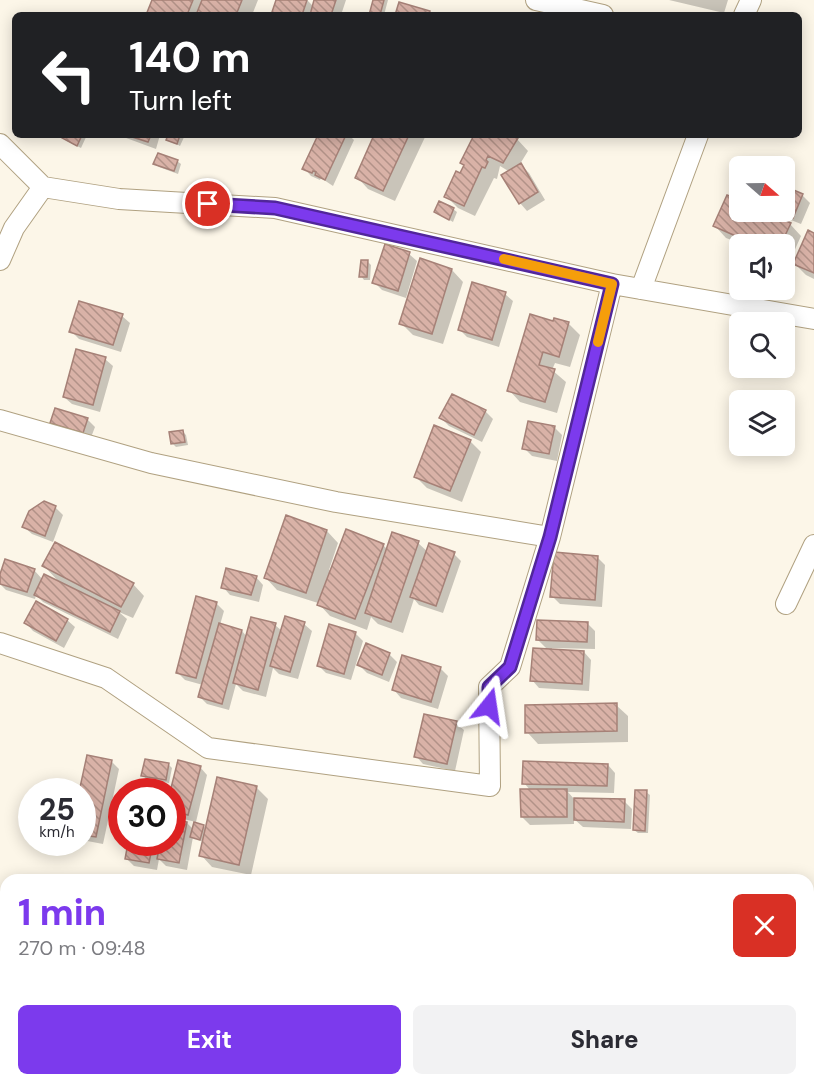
<!DOCTYPE html>
<html lang="en">
<head>
<meta charset="utf-8">
<style>
	body { margin:0; font-family:"DM Sans",sans-serif; background:#f2f2f3; color:#2b2b33; height:100vh; display:flex; flex-direction:column; font-size:22px; white-space:nowrap }
	* { box-sizing:border-box; margin:0 }
	p { font-size:20px; color:#7c7c81 }
	.icon { flex:none; width:33px; height:33px; fill:none; stroke:currentColor; stroke-width:2; stroke-linecap:round; stroke-linejoin:round }
	.map { position:relative; flex:1; overflow:hidden }
	.sheet { position:absolute; left:0px; top:874px; width:814px; height:212px; display:flex; flex-direction:column; background:#fff; border-radius:18px 18px 0 0; box-shadow:0 3px 15px #0003 }
	.sheet>* { flex:none }
	.top-card { position:absolute; left:12px; top:12px; width:790px; height:126px; border-radius:9px; box-shadow:0 3px 15px #0003; background:#202124; color:#fff; overflow:hidden }
	.needle { width:39px; rotate:110deg }
	.buttons { position:absolute; left:729px; top:156px; display:grid; gap:12px }
	.buttons a { display:grid; place-items:center; width:66px; height:66px; border-radius:9px; background:#fff; box-shadow:0 3px 15px #0003; font-size:30px }
	.speed { position:absolute; left:18px; top:778px; display:flex; gap:12px; font-size:30px; font-weight:700; text-align:center }
	.speed>* { display:grid; place-content:center; width:78px; height:78px; border-radius:50%; background:#fff; box-shadow:0 3px 15px #0003; line-height:1 }
	.speed small { font-size:15px; font-weight:400 }
	.speed .limit { border:9px solid #d22; background:#fff; color:#111 }
	.pin { position:absolute; display:grid; place-items:center; width:51px; height:51px; color:#fff; margin:-26px; border:3px solid #fff; border-radius:50%; box-shadow:0 2px 6px #0007 }
	.me { position:absolute; width:66px; margin:-33px; rotate:15deg; stroke-linejoin:round; filter:drop-shadow(0 0 4px #0008) }
	.turn { display:flex; align-items:center; gap:21px; height:126px; padding:0 18px; font-size:27px }
	.turn .icon { width:78px; height:78px; stroke-width:2.5 }
	.turn b { display:block; font-size:42px; line-height:51px }
	.round { display:grid; place-items:center; flex:none; width:63px; height:63px; border-radius:9px; background:#f2f2f3 }
	.summary { display:flex; align-items:center; justify-content:space-between; height:102px; padding:0 18px }
	h1 { font-size:36px; font-weight:800; line-height:45px; color:#7c3aed }
	.button { display:flex; gap:12px; margin-top:auto; padding:12px 18px }
	.button a { flex:1; height:69px; border-radius:9px; background:#7c3aed; color:#fff; font-size:24px; font-weight:800; line-height:69px; text-align:center }
	.button a+a { background:#f2f2f3; color:#2b2b33 }
	.map>svg:first-child { display:block }
	.shadow { fill:#0003 }
	.building { fill:url(#building-back-hatch); stroke:#a68177; stroke-width:1.5 }
	.lines { fill:none; stroke-linecap:round; stroke-linejoin:round }
	.street-casing { stroke:#b0a181; stroke-width:22 }
	.street { stroke:#fff; stroke-width:20 }
	.route-casing { stroke:#51269a; stroke-width:15 }
	.route { stroke:#7c3aed; stroke-width:10 }
	.slow { stroke:#f59e0b; stroke-width:10 }
</style>
</head>
<body>
<div class="map">
<svg width="814" height="1085" viewBox="0 0 814 1085">
	<defs>
		<pattern id="building-back-hatch" width="6" height="6" patternUnits="userSpaceOnUse" patternTransform="scale(1.5)"><rect width="6" height="6" fill="#d9b2a7"/><path d="M-1 5l2 2M0 0l6 6M5-1l2 2" fill="none" stroke="#b29288"/></pattern>
	</defs>
	<rect width="100%" height="100%" fill="#fcf6e8"/>
	<path class="shadow" d="M153,0h105l-6,15h-104z
		M277,0h30l7,7 2,-6 -3,-1h33l-5,15h-68z
		M375,0h13l-4,15h-14z
		M669,0h59l-4,13z
		M65,135h22l-6,13 -14,-7 -3,-3z
		M118,135h42l-4,14z
		M170,135h15l-5,11 -12,-7z
		M319,135h30l5,5 -21,46 -12,-8 -1,2 -9,-4 -7,-8z
		M376,135h50l-31,66 -27,-12 -11,-12z
		M475,135h34l8,4 11,12 -8,13 9,9 16,27 -18,11 -7,-8 -10,-31 -10,-6 -3,13 -3,-1 -19,38 -17,-8 -12,-12 15,-21z
		M177,161l4,3 -3,10 -19,-7 -4,-3z
		M802,195l8,8 -9,21 -30,-12h13z
		M453,209l4,3 -4,10 -17,-10z
		M740,212h21l29,12 11,12 -13,29 -4,-2v-19h-42l-16,-6 -11,-12z
		M814,235v44l-8,-4 -12,-12z
		M409,254l8,7 -11,37 -24,-8 -8,-8z
		M421,260l31,10 11,12 -20,62 -30,-9 -12,-12z
		M368,262l3,3 -1,15h-6l-3,-4z
		M505,294l8,7 -14,46 -32,-10 -7,-7z
		M122,316l8,7 -9,29 -42,-13 -8,-8z
		M568,323l12,12 -10,32 -15,-4 -3,7 14,12 -9,31 -37,-11 -11,-12z
		M105,359l8,7 -13,46 -28,-8 -8,-7z
		M485,411l8,8 -11,23 -33,-16 -8,-8z
		M87,419l8,8 -5,13 -31,-9 -8,-8z
		M554,427l8,8 -5,26 -25,-5 -8,-8z
		M183,432l3,3 2,10 -12,2 -4,-4z
		M470,441l11,11 -19,50 -35,-14 -12,-12z
		M55,507l8,8 -10,27 -21,-8 -8,-7z
		M327,531l11,12 -9,27 3,1 51,-26 5,5 30,-7 10,9 26,2 7,7 -18,52 -24,-8 -5,-6 -11,34 -25,-9 -7,-7 -4,13 -37,-14 -12,-13 -41,-13 -11,-12z
		M597,557l8,8 -3,42 -42,-3 -8,-8z
		M44,566l89,18 11,12 -11,22 -14,-6 8,7 -9,20 -75,-37 -7,-7 -1,4 -29,-9 -6,-6v-6l34,-8 9,10 17,3z
		M256,577l7,8 -4,17 -29,-7 -7,-8z
		M216,603l8,8 -4,14 22,6 5,6 28,-12 7,6 22,-7 8,7 -14,48 -19,-5 -6,-6 -7,29 -23,-6 -7,-7 -7,26 -22,-6 -7,-7 3,-12 -18,-5 -8,-8z
		M67,620l8,7 -11,21 -31,-17 -7,-8z
		M588,624l7,7v18l-43,-1v2l32,2 7,8 -2,31 -50,-3 -7,-8 16,-30 -10,-10z
		M355,633l8,8 -12,39 -25,-7 -7,-7z
		M367,645l23,10 7,7 -8,20 -22,-9 -8,-8z
		M440,668l8,8 -10,33 -37,-11 -7,-8z
		M616,705l12,11v26l-90,2 -11,-12z
		M456,723l8,7 -9,41 -32,-7 -7,-8z
		M111,761l8,8 -16,75 -21,-4v-48h-1z
		M168,764l4,4 -3,15 -23,-4 -3,-4z
		M608,765l7,8 -1,20 -46,-1 6,7 50,2 8,8 -1,20 -48,-2 -9,-8v5l-44,1 -8,-8 9,-26 -7,-8z
		M200,767l7,8 -11,47 -21,-5 -3,-3v-22z
		M257,788l11,11 -17,76 -39,-8 -11,-12 3,-13 -11,-5 -6,33 -21,-4 -7,-7 -2,11 -23,-4 -7,-7 3,-16h42l15,-20 7,7 10,-4 2,3z
		M646,792l4,3 -2,38h-10l-4,-3z"/>
	<path class="building" d="M152,0h41l-6,15h-41z
		M202,0h40l-6,15h-40z
		M276,0h31l-5,15h-31z
		M314,0h22l-5,15h-21z
		M373,0h11l-4,15h-11z
		M399,2l31,9 -1,4h-34z
		M63,135h19l-5,11 -15,-8z
		M126,135h25l-3,7z
		M168,135h12l-3,9 -11,-4z
		M318,135h28l-21,45 -10,-5 1,-3 -3,-1 -1,2 -10,-4z
		M374,135h35l-26,56 -28,-13z
		M474,135h38l6,3 -15,25 -15,-7 -2,4 2,2 -3,6 -3,-1 -18,39 -20,-9 12,-26 4,2 4,-8 -4,-2z
		M158,153l20,7 -4,11 -21,-7z
		M521,163l17,29 -19,12 -18,-29z
		M784,186l19,8 -10,24 -14,-6h5z
		M727,195l13,5v12h25l26,11 -10,21h-27l-41,-18z
		M439,201l15,7 -5,12 -15,-8z
		M808,230l6,3v40l-21,-9z
		M385,244l25,8 -12,39 -26,-8z
		M420,258l32,11 -20,65 -33,-10z
		M361,260h7l-1,17h-8z
		M472,282l34,10 -14,48 -34,-10z
		M79,301l44,13 -10,31 -44,-13z
		M530,314l23,7 1,-3 15,4 -10,35 -16,-5 -4,13 16,4 -10,33 -38,-11z
		M76,349l30,8 -13,48 -30,-8z
		M452,394l34,16 -12,25 -35,-17z
		M55,408l33,10 -5,15 -33,-10z
		M528,421l27,5 -6,28 -27,-5z
		M434,425l37,15 -21,51 -36,-14z
		M183,430l2,12 -14,2 -2,-12z
		M44,501l12,5 -11,30 -23,-9 7,-16z
		M286,515l41,15 -21,63 -42,-15z
		M346,529l38,15 -29,75 -38,-14z
		M392,532l27,9 -28,81 -26,-9z
		M55,542l79,41 -13,24 -79,-41z
		M429,543l26,9 -19,54 -26,-9z
		M554,552l44,4 -3,44 -45,-3z
		M5,559l30,10 -8,23 -27,-8v-10z
		M226,568l31,8 -6,19 -30,-7z
		M44,574l76,37 -10,21 -76,-37z
		M196,596l21,6 -21,76 -20,-5z
		M36,601l32,18 -12,22 -32,-18z
		M285,616l20,6 -15,50 -20,-6z
		M251,617l25,6 -18,67 -25,-7z
		M537,620l51,2 -1,20 -51,-2z
		M219,623l23,7 -20,74 -24,-7z
		M329,624l27,8 -12,42 -27,-8z
		M366,643l24,10 -8,22 -25,-10z
		M533,648l51,3 -2,33 -52,-3z
		M402,655l39,12 -10,35 -39,-12z
		M617,703v28l-92,2v-28z
		M424,714l33,7 -10,43 -33,-7z
		M87,755l25,5 -16,77 -14,-2v-43h-3z
		M145,759l24,4 -3,17 -25,-4z
		M178,760l23,6 -13,49 -16,-4v-19h-2z
		M523,761l85,3 -1,22 -85,-2z
		M217,777l40,9 -18,79 -40,-9z
		M520,789h47v28h-46z
		M635,790h12l-2,41 -12,-1z
		M574,798l51,1 -1,23 -50,-2z
		M172,819l15,3 -8,41 -22,-4 3,-16h12z
		M194,822l10,3 -4,15 -10,-3z
		M128,843h25l-4,20 -24,-4z"/>
	<g class="lines">
		<g class="street-casing">
			<path id="street" d="M536,0l67,15
				M744,15l7,-15
				M0,144l43,43 76,12 156,9 337,76 202,35
				M0,260l14,-32 29,-41
				M641,289l57,-154
				M0,420l151,43 185,39 214,35
				M786,604l28,-59
				M0,643l106,35 102,70 282,38 -1,-99 21,-20 40,-130 62,-253"/>
		</g>
		<use href="#street" class="street"/>
	</g>
	<g class="lines">
		<g class="route-casing">
			<path id="route" d="M208,204l67,4 337,76 -62,253 -40,130 -21,20v19"/>
		</g>
		<use href="#route" class="route"/>
		<path class="slow" d="M504,259l108,25 -14,58"/>
	</g>
</svg>
<div class="buttons">
<a><svg class="needle" viewBox="-14 -14 28 28"><path d="M0-13l5 13h-10z" fill="#e53935"/><path d="M0 13l5-13h-10z" fill="#7c7c81"/></svg></a>
<a><svg class="icon" aria-label="sound" viewBox="0 0 24 24"><path d="M4 9h4l5-4v14l-5-4H4zM17 9q2 3 0 6"/></svg></a>
<a><svg class="icon" aria-label="search" viewBox="0 0 24 24"><circle cx="10" cy="10" r="6"/><path d="M15 15l6 6"/></svg></a>
<a><svg class="icon" aria-label="layers" viewBox="0 0 24 24"><path d="M12 4l9 5-9 5-9-5zM3 14l9 5 9-5"/></svg></a>
</div>
<div class="speed"><div>25<small>km/h</small></div><div class="limit">30</div></div>
<div class="pin" style="left:208px;top:204px;background:#d93025"><svg class="icon" aria-label="arrive" viewBox="0 0 24 24"><path d="M6 21V4h12l-3 4 3 4H6"/></svg></div>
<svg class="me" style="left:489px;top:706px" viewBox="-20 -20 40 40"><path d="M0-17L14 15 0 8-14 15z" fill="#7c3aed" stroke="#fff" stroke-width="4"/></svg>
<div class="top-card">
<div class="turn"><svg class="icon" aria-label="left" viewBox="0 0 24 24"><path d="M17 20v-9H6M10 6l-5 5 5 5"/></svg><div><b>140 m</b>Turn left</div></div>
</div>
<section class="sheet">
<div class="summary"><div><h1>1 min</h1><p>270 m · 09:48</p></div><a class="round" style="background:#d93025;color:#fff"><svg class="icon" aria-label="close" viewBox="0 0 24 24"><path d="M6 6l12 12M18 6L6 18"/></svg></a></div>
<div class="button"><a>Exit</a><a>Share</a></div>
</section>
</div>
</body>
</html>
